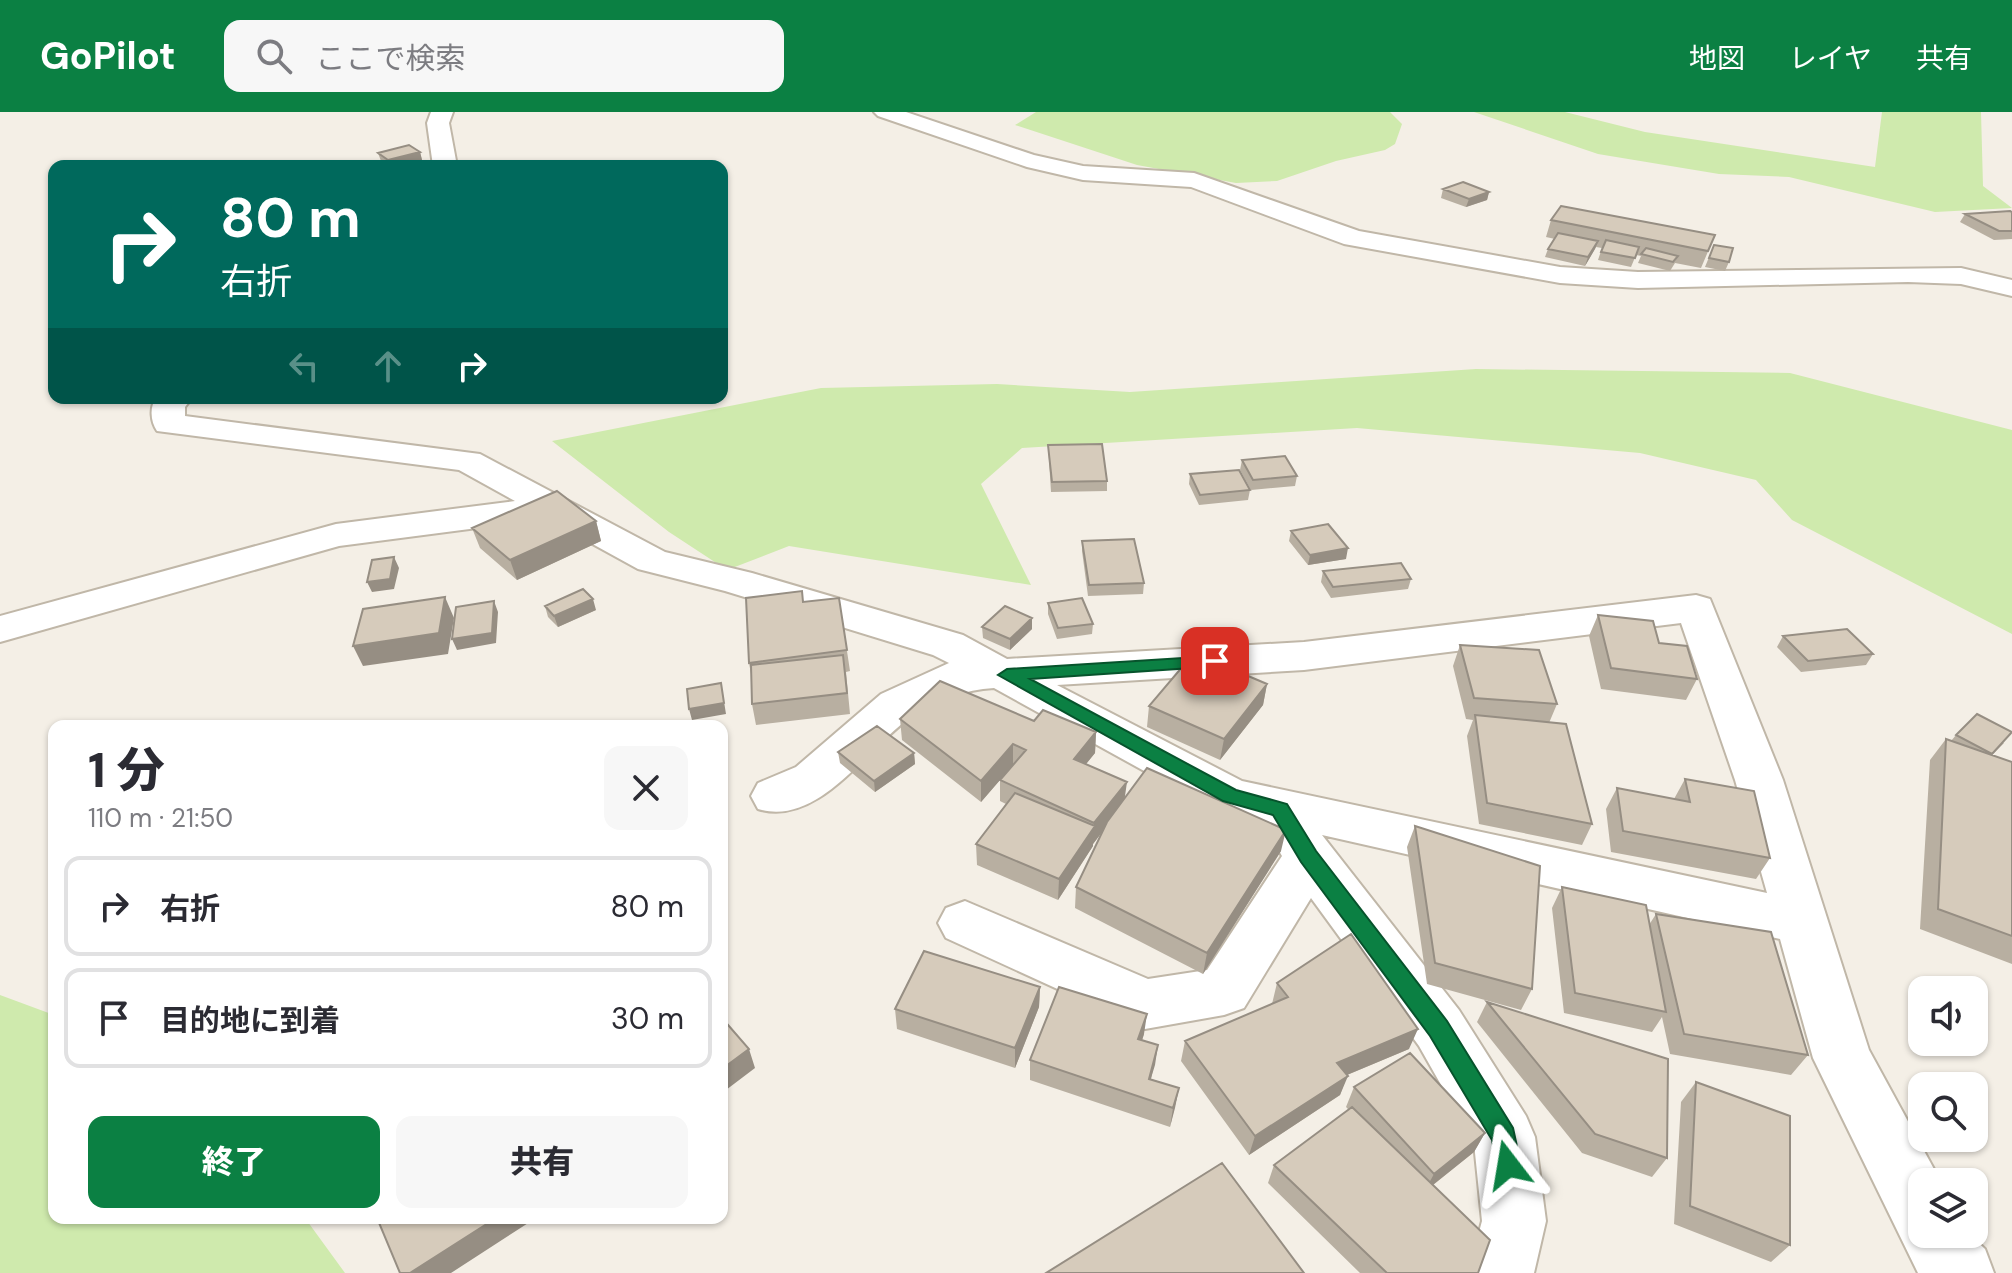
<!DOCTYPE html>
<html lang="ja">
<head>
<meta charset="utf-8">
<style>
	body { margin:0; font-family:"DM Sans","Noto Sans JP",sans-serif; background:#f7f7f7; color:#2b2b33; height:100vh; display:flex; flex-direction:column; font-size:30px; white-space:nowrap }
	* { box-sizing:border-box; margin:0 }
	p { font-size:26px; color:#7c7c81 }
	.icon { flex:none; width:44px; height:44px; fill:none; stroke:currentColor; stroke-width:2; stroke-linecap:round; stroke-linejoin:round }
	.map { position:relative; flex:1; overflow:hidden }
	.sheet { position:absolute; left:48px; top:608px; width:680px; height:504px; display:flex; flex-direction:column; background:#fff; border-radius:16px; box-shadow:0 2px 6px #0004 }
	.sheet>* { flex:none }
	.hud { position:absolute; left:48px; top:48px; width:680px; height:244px; border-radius:16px; box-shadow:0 2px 6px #0004; background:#00695c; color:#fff; overflow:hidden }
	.controls { position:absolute; left:1908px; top:864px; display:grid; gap:16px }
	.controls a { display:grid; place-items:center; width:80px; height:80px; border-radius:16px; background:#fff; box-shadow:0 2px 6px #0004; font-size:40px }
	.pin { position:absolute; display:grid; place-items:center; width:68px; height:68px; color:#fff; margin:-34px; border-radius:16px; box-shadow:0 4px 12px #0006 }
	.me { position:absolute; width:88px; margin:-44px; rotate:346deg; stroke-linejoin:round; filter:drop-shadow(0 0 6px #0008) }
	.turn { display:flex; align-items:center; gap:28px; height:168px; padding:0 40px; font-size:36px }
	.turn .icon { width:104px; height:104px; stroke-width:2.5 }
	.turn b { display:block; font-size:56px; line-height:68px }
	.lanes { display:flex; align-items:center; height:76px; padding:0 40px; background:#0003; justify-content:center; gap:40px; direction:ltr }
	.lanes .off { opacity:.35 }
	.round { display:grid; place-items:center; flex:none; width:84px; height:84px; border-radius:16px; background:#f7f7f7 }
	.summary { display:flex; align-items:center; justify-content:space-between; height:136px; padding:0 40px }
	h1 { font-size:48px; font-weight:800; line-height:60px }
	.cta { display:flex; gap:16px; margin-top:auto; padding:16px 40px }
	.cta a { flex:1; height:92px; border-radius:16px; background:#0b8043; color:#fff; font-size:32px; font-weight:800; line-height:92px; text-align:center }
	.cta a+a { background:#f7f7f7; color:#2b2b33 }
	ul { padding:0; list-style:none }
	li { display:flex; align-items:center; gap:24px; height:100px; margin:0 16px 12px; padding:0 24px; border:4px solid #e1e1e2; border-radius:16px }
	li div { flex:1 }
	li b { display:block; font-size:30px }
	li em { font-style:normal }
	header { display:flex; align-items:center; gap:48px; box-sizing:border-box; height:112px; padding:0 40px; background:#0b8043; color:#fff }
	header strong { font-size:38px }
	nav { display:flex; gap:44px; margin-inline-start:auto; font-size:28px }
	.search { width:560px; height:72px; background:#f7f7f7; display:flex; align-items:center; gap:20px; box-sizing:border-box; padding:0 28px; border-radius:16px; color:#7c7c81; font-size:30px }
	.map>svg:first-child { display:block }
	.green { fill:#cfeaad }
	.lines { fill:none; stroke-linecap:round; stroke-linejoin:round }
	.minor-casing { stroke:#c0b7a8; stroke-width:4 }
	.minor { fill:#fff; fill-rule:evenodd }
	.wall { fill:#b8afa1 }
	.shaded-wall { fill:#968e83 }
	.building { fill:#d6cbbb; stroke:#968e83; stroke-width:2 }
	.route { fill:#0b8043; stroke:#07532c; stroke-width:2 }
</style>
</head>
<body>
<header>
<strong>GoPilot</strong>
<div class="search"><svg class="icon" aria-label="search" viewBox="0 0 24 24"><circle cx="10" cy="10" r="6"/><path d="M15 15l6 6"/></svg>ここで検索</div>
<nav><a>地図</a><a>レイヤ</a><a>共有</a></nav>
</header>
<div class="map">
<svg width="2012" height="1161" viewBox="0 0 2012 1161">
	<rect width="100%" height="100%" fill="#f4efe6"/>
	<path class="green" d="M1036,0h354l12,12 -7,20 -10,6 -49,11 -59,20 -41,2 -99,-18 -122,-40z
		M1474,0h91l80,20 230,35 7,-55h99l2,74 29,22 -77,4 -146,-35 -70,-3 -121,-20z
		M1476,257l314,4 222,57v204l-220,-114 -36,-40 -116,-27 -283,-25 -335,20 -41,36 50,101 -242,-39 -62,24 -58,-38 -117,-91 269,-53 176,-4 133,8z
		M0,883l54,20v203h251l40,55h-345z"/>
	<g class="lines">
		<g class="minor-casing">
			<path id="minor" d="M431,0h22l-4,11 8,43h-24l-6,-43z
				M874,0h32l128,43 49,11 111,7 165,58 201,36 78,5 323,-4 51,12v16l-51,-12 -53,-2 -270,6 -78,-5 -216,-39 -153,-57 -108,-7 -56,-13 -149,-51z
				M156,286h36l-7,9v9l295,38 185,98 87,21 211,62 44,24 297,-17 392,-47 14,4 73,181 86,270 72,132h-19v52h47l16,15 9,24h-76l-105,-215 -33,-119 -458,-104 137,175 67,106 9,21 11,84 -12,52h-66l14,-52 -8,-78 -55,-97 -108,-148 -67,110 -20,7 -79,14 -199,-91 -8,-15 8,-15 19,-7 183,78 59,-9 75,-114 -20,-35 -49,-12 -219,-121c-30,2 -54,11 -80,27 -45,29 -94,113 -156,94l-7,-13 7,-13 38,-16 85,-73 68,-31 -16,-8 -208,-64 -87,-22 -91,-50 -208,27 -339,96v-26l336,-92 179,-23 -56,-31 -302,-39c-6,-9 -8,-23 -1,-33zM1681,511l54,157 32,113 -525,-112 -185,-96 247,-15z"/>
		</g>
		<use href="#minor" class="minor"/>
	</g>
	<path class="wall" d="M420,40l2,8 -24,6h-9l-8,-5 -3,-8z
		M1443,77l46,3 -2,8 -21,7 -25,-9z
		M2012,100v27l-18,1 -34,-18 5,-8z
		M1551,108l164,15 -14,33 -26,-5 -5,8 -32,-8 3,-7 -5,-1 -5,12 -33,-7 4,-12 -6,-1 -11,19 -40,-9 3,-8 7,-10 -9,-2z
		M1714,133l15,17 -4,9 -20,-4z
		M1048,333l59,36v10l-56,1z
		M1242,348l55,16 -2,10 -44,4 -11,-20z
		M1190,362l60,16 -2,10 -49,5 -10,-21z
		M596,409l5,20 -84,39 -37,-32 -8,-20z
		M1291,419l55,28 -38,6 -19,-24z
		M1082,429l62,42 -1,11 -55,2 -6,-45z
		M1323,459l88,8 -3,10 -77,9 -10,-16z
		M839,486l11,73 -4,1 4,42 -94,11 -4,-21 -1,-30 -2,-11 55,-61z
		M1048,491l45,21 -1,10 -35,5 -9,-25z
		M545,494l51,4 -38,17 -10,-10z
		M1598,503l99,64 -11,21 -85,-11 -12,-53z
		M982,515l50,2 -22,21 -27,-12z
		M1783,524l90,18 -7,11 -65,7 -24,-25z
		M1460,533l97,59 -8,19 43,101 -10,21 -103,-21 -12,-88 6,-16 -7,-1 -13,-53z
		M1267,572l-4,21 -43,55 -73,-33 2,-21z
		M900,607l134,2 62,11 -1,21 -9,11 39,34 156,53 -78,123 -128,-66 1,-21 27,-56 -10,13v2l-35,54 -81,-35 -1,-21 30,-40 -6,-3v-21l13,-15 -32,37 -79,-62z
		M1956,623l48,8 -12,12 20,7v202l-92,-35 10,-169 16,-21 5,2z
		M838,640l76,1 1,11 -40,28 -35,-29z
		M1685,667l85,79 -14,21 -145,-27 -5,-43 11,-21 57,11z
		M1415,714l117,163 -11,21 -94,-26 -20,-137z
		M1562,775l87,38 7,-11 152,141 -17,20 -121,-21 -8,-37 -10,15 -88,-19 -12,-105z
		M1277,871l132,66 -62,26 -7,20 -91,60 -68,-94 4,-20 87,-37z
		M1040,875l-1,20 -24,61 -118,-39 -2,-20z
		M1487,890l180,156 -15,19 -70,-24 -105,-131z
		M1144,922l-2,6 16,5 -7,34 28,9 -9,39 -140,-47v-20z
		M1696,970l94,163 -19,17 -97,-38 7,-122z
		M1354,975l131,46 -11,19 -41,33 45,88h-118l-92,-90 6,-18 75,-55 -3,-3z"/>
	<path class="shaded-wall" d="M420,40l2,8 -24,6h-7l-3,-6z
		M1489,80l-2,8 -21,7 3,-8z
		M1598,129l-3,8 -10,17 3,-9z
		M596,409l5,20 -84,39 -7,-20z
		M1348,436l-2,11 -38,6 2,-10z
		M394,445l5,11 -5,21 -22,3 -5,-10z
		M445,485l9,21 -6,36 -85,12 -10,-20z
		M593,487l3,11 -38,17 -4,-11z
		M494,489l4,11 -2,31 -39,7 -5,-11z
		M1032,506v11l-22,21v-11z
		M721,571l5,31 -34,6 -3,-11z
		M1267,572l-4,21 -43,55 4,-21z
		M1096,620l-1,21 -22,27 1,-21z
		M1013,632v21l-32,37v-21z
		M914,641l1,11 -40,28 -1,-11z
		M1127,670l-3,21 -31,41v2l-35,54 1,-21 35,-53v-3z
		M1286,718l-5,21 -78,123 4,-21z
		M1040,875l-1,20 -24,61v-20z
		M1147,902l-3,20 -8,25 2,-20z
		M1418,917l-9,20 -79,33 7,-19z
		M1158,933l-3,20 -10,33 4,-19z
		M749,937l6,19 -33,25v-24z
		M1348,964l-8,19 -91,60 6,-19z
		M1179,976l-4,20 -5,19 3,-19z
		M1485,1021l-11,19 -50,40 10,-18z
		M496,1106h40l-85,55h-41z"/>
	<path class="building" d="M409,33l11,7 -32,8 -10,-7z
		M1463,70l26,10 -20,7 -26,-10z
		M1561,94l154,29 -7,16 -157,-31z
		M2010,99l2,1v19h-13l-34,-17z
		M1558,121l40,8 -10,16 -40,-8z
		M1606,128l33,7 -4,11 -34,-6z
		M1714,133l19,3 -4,14 -20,-4z
		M1646,136l32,8 -5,6 -32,-8z
		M1102,332l5,37 -55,1 -4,-37z
		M1285,344l12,20 -44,4 -11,-20z
		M1239,358l11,20 -50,5 -10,-21z
		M557,379l39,30 -86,39 -38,-32z
		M1328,412l20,24 -38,7 -19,-24z
		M1134,427l10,44 -55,2 -7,-44z
		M394,445l-4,22 -23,3 5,-22z
		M1401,451l10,16 -78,8 -10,-16z
		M583,477l10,10 -39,17 -9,-10z
		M802,479l1,11 36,-4 8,52 -98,13 -3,-65z
		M445,485l-6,36 -86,13 10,-37z
		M1082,486l11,26 -35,4 -10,-25z
		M494,489l-2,32 -40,6 4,-32z
		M1005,494l27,12 -22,21 -28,-12z
		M1598,503l55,6 6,22 28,3 10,33 -86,-11z
		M1847,517l26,25 -65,7 -25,-25z
		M1460,533l79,5 18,54 -83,-6z
		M1194,541l73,31 -43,55 -75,-33z
		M843,543l4,38 -95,11 -1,-39z
		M940,569l94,40 9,-11 53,22 -22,27 53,23 -33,41 -94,-43 26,-30 -13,-6 -32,37 -81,-62z
		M721,571l3,20 -35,6 -2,-20z
		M1977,602l35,18 -20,22 -36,-19z
		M1475,603l91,9 26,100 -105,-21z
		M877,614l37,27 -40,28 -36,-29z
		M1946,627l66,23v174l-74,-27z
		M1147,656l139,62 -79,123 -131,-66 31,-65z
		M1685,667l69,12 16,67 -147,-27 -6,-43 73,14z
		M1015,681l80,33 -36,53 -83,-35z
		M1415,714l125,40 -8,123 -97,-26z
		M1562,775l84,18 20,107 -91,-19z
		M1656,802l115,18 37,123 -124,-21z
		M1351,822l67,95 -81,34 11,13 -93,60 -70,-95 103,-44 -11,-14z
		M924,839l116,36 -25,61 -120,-39z
		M1059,875l88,27 -9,25 20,6 -9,34 30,9 -6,20 -143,-48z
		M1487,890l181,57 -1,99 -72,-24z
		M722,906l27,31 -27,20z
		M1410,941l75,80 -51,41 -80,-87z
		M1696,970l94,34v129l-100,-39z
		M1352,995l138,133 -12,33h-91l-113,-108z
		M1222,1051l82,110h-258z
		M377,1106h119l-86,55h-10z"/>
	<path class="route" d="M1215,544l6,1v9l-191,13 206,111 51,14 29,47 131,170 66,107 8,37 -4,9 -9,4 -10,-4 -6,-34 -62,-104 -129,-174 -28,-47 -50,-14 -225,-126 9,-6z"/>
</svg>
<div class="controls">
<a><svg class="icon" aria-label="sound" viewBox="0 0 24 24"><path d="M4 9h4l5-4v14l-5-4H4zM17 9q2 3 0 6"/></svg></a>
<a><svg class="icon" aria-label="search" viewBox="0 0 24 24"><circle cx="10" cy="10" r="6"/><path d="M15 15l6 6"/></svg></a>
<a><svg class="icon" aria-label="layers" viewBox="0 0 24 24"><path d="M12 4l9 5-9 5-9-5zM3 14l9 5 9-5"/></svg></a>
</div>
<div class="pin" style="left:1215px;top:549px;background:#d93025"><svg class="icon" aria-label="arrive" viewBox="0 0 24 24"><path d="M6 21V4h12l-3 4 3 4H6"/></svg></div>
<svg class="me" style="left:1508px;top:1053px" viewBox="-20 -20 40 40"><path d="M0-17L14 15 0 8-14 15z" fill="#0b8043" stroke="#fff" stroke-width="4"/></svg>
<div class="hud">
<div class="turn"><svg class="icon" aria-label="right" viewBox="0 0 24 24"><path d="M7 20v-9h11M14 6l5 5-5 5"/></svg><div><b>80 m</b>右折</div></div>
<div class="lanes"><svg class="icon off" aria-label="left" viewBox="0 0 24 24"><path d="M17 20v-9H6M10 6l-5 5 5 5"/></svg><svg class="icon off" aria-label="ahead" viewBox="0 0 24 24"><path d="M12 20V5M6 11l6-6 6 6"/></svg><svg class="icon" aria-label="right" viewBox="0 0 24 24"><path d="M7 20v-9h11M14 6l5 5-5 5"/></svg></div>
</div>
<section class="sheet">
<div class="summary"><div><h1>1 分</h1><p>110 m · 21:50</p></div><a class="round"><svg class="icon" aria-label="close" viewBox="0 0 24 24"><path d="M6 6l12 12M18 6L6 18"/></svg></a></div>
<ul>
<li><svg class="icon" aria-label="right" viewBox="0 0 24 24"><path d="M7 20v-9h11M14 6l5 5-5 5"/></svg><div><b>右折</b></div><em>80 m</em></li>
<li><svg class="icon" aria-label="arrive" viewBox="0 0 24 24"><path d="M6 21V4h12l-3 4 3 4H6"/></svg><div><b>目的地に到着</b></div><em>30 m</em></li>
</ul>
<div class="cta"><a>終了</a><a>共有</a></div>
</section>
</div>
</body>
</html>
